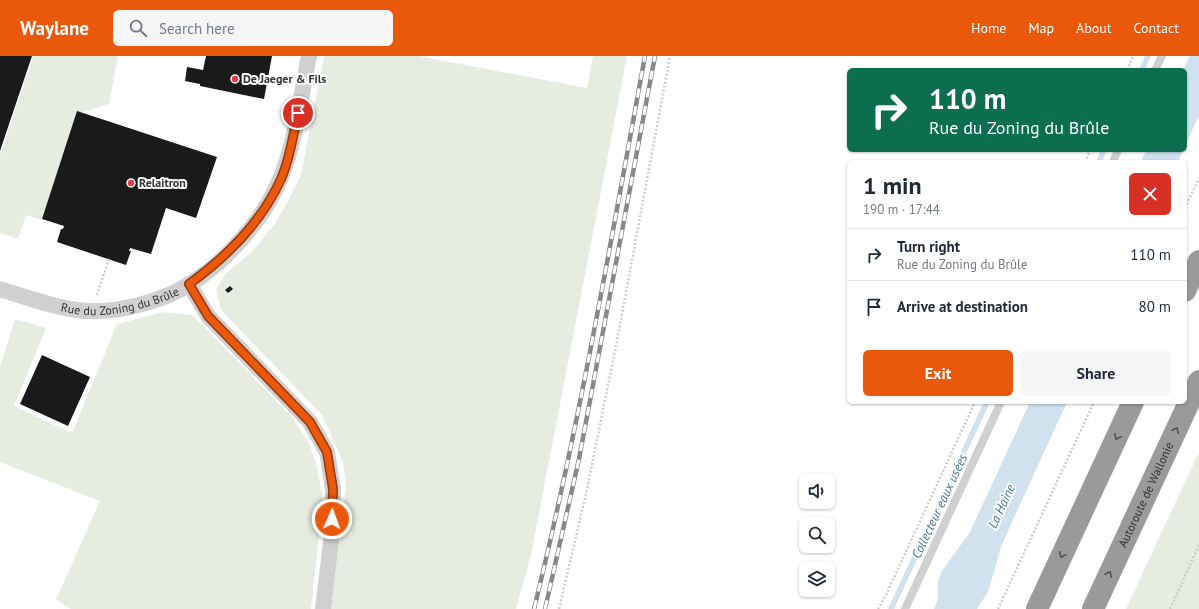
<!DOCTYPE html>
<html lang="en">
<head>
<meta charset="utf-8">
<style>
	body { margin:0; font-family:"PT Sans",sans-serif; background:#f6f6f7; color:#1f2937; height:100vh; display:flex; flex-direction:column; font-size:15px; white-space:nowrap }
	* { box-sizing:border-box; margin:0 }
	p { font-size:13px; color:#747a83 }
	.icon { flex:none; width:22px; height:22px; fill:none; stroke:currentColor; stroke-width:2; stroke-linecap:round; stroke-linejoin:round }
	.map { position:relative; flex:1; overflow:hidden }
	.sheet { position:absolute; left:847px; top:104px; width:340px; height:244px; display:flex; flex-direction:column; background:#fff; border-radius:6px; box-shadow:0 1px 3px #0004 }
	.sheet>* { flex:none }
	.hud { position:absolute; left:847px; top:12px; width:340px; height:84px; border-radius:6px; box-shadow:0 1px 3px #0004; background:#0b6e4f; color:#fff; overflow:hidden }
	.buttons { position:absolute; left:799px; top:417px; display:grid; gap:8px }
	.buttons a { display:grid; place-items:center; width:36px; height:36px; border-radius:6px; background:#fff; box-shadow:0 1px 3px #0004; font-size:20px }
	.pin { position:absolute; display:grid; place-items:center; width:34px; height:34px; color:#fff; margin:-17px; border:2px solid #fff; border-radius:50%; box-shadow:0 1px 4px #0007 }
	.me { position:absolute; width:44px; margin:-22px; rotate:2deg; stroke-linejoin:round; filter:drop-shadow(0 0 3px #0008) }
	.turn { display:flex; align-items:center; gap:14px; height:84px; padding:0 16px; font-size:18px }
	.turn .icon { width:52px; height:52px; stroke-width:2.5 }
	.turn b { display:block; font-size:28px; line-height:34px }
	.round { display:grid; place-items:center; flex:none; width:42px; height:42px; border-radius:6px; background:#f6f6f7 }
	.headline { display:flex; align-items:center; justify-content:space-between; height:68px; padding:0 16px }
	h1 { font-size:24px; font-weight:800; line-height:30px }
	.primary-button { display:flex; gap:8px; margin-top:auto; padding:8px 16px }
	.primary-button a { flex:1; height:46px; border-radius:6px; background:#ea580c; color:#fff; font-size:16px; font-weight:800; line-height:46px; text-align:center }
	.primary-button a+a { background:#f6f6f7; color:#1f2937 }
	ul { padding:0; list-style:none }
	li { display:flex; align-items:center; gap:12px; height:52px; padding:0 16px; border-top:1px solid #e0e1e3 }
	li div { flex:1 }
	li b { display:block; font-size:15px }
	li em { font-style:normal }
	header { display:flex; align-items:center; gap:24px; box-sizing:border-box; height:56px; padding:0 20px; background:#ea580c; color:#fff }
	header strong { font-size:19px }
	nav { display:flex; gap:22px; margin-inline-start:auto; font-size:14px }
	.search { width:280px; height:36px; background:#f6f6f7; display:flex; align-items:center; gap:10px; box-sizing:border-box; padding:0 14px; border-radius:6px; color:#747a83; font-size:15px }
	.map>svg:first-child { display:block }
	.green { fill:#e6ecdf }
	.water { fill:#cfe2ee }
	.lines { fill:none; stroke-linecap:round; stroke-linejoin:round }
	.stream { stroke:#cfe2ee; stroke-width:5.5 }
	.building { fill:#1a1a1a }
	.path { stroke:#cdcdcd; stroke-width:2.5; stroke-dasharray:2 2; stroke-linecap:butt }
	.service { stroke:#d0d0d0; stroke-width:8 }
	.minor { stroke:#d0d0d0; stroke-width:16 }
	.motorway { stroke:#9a9a9a; stroke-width:22 }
	.rail-casing { stroke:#888; stroke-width:4.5 }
	.rail { stroke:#fff; stroke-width:3; stroke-dasharray:9; stroke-linecap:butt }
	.oneway { stroke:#525252 }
	.route-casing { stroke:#983908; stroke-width:10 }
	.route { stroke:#ea580c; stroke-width:7 }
	.poi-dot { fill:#e63946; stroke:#fff; stroke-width:1.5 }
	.labels { text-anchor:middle; stroke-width:4; stroke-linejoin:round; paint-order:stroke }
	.poi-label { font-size:12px; font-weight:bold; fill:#333; stroke:#fff; text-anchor:start }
	.street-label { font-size:12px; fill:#333; stroke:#fff }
	.water-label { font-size:13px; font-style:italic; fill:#3f7597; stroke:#fff }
</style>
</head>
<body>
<header>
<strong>Waylane</strong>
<div class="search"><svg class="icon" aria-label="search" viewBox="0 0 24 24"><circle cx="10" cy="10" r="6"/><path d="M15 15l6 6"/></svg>Search here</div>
<nav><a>Home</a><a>Map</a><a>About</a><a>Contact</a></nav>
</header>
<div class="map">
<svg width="1199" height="553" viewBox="0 0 1199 553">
	<rect width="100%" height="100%" fill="#fff"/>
	<path class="green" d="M33,0h85l-9,48 -30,9 -37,107 -16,-5 -8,24 -18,-6v-78z
		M324,0h94l169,32 6,-32h34l-96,499 -15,54h-185l15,-122 -3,-25 -21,-47 -101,-105 -5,-20 9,-16 27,-22 22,-27 14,-24 13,-26z
		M164,256l28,3 100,102 17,26 7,20 7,36 -12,110h-240l-15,-9 44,-99 -100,-39v-95l15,-48 31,9 -32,78 58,27 45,-109z
		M1199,396v157h-73z"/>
	<path class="water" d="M1190,0h9v60l-14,30v-76h-2z
		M1146,94h37l-5,12h-37z
		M1030,346h37l-65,142 -14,48 -11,17h-43l4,-10v-18l4,-10 28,-39z"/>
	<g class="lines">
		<path class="stream" d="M1142,14l6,-14
			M1099,106l5,-12
			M891,553l96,-207"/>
	</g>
	<path class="building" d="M0,0h32l-32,95z
		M206,0h66l-8,43 -64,-13v-2l-15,-3 2,-14 16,3z
		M77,55l140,46 -21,61 -30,-10 -15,46 -21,-6 -1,3h2l-5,14 -69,-23 4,-13h2l1,-3 -22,-7z
		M230,230l3,3 -5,4 -3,-3z
		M42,299l48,22 -22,49 -48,-22z"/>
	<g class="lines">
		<path class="path" d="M1127,14l6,-14
			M1085,106l5,-12
			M1185,152l14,-30
			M97,239l12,-36
			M559,553l27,-115 31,-153 53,-285
			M878,553l8,-14 89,-193
			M998,553l96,-207
			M1170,553l29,-64"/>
		<path class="service" d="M1155,14l7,-14
			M1113,106l5,-12
			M905,553l96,-207"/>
		<g class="minor">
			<path d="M189,228l19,32 102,106 17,30 6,37 -1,45 -9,75"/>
			<path id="s1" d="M0,233c25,8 50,17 76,21 35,5 84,-7 114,-26 37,-23 75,-66 91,-107 15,-36 20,-83 28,-121"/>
		</g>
		<g class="motorway">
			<path d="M1185,235l14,-30"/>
			<path d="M1037,553l96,-207"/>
			<path id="s2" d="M1093,553l106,-228"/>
		</g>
		<g class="rail-casing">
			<path id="rail" d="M534,553c45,-183 77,-368 111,-553
				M545,553l34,-150 76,-403"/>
		</g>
		<use href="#rail" class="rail"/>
	</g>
	<defs><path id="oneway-chevron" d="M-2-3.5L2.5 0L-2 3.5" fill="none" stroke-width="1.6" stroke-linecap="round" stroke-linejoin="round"/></defs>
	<g class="oneway">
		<use href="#oneway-chevron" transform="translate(1176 374) rotate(-65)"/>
		<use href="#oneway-chevron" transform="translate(1117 381) rotate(115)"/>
		<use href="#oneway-chevron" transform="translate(1062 499) rotate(115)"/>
		<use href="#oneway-chevron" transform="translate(1109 518) rotate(-65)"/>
	</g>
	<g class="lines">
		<g class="route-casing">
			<path id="route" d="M298,57c-5,22 -8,46 -17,66 -20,44 -53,77 -92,105l19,32 102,106 17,30 6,37 -1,30"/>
		</g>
		<use href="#route" class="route"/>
	</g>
	<g class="poi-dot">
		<circle cx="235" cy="23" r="4"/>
		<circle cx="131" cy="127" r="4"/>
	</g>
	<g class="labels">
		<g class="poi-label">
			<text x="243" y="27">De Jaeger &amp; Fils</text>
			<text x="139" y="131">Relaitron</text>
		</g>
		<g class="street-label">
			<text dy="4" stroke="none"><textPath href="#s1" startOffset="124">Rue du Zoning du Brûle</textPath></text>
			<text dy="4" stroke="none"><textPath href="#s2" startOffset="126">Autoroute de Wallonie</textPath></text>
		</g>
		<g class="water-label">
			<text transform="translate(939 450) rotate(-65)" y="5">Collecteur eaux usées</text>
			<text transform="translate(1001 450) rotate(-65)" y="5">La Haine</text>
		</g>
	</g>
</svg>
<div class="buttons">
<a><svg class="icon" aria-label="sound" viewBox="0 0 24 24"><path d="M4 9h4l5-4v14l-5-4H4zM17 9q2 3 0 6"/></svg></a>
<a><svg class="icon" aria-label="search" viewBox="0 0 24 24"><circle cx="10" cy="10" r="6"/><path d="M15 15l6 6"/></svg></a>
<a><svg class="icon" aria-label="layers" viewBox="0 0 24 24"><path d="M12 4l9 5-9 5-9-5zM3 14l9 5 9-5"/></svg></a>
</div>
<div class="pin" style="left:298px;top:57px;background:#d93025"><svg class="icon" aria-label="arrive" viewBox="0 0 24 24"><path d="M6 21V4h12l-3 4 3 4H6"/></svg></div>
<svg class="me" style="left:332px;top:463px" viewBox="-20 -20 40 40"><circle r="17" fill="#ea580c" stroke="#fff" stroke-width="3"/><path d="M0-11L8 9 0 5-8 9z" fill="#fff"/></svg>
<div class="hud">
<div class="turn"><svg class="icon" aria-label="right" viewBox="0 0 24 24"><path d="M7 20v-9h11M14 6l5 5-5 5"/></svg><div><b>110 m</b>Rue du Zoning du Brûle</div></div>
</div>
<section class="sheet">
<div class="headline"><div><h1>1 min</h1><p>190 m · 17:44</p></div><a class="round" style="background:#d93025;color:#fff"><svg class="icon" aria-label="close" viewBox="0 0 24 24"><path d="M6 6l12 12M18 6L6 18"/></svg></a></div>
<ul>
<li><svg class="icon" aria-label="right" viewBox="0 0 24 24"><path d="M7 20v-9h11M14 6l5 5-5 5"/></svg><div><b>Turn right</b><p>Rue du Zoning du Brûle</p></div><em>110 m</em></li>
<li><svg class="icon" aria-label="arrive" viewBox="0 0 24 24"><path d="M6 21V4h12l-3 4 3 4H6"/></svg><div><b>Arrive at destination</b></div><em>80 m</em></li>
</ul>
<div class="primary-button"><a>Exit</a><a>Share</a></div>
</section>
</div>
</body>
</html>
